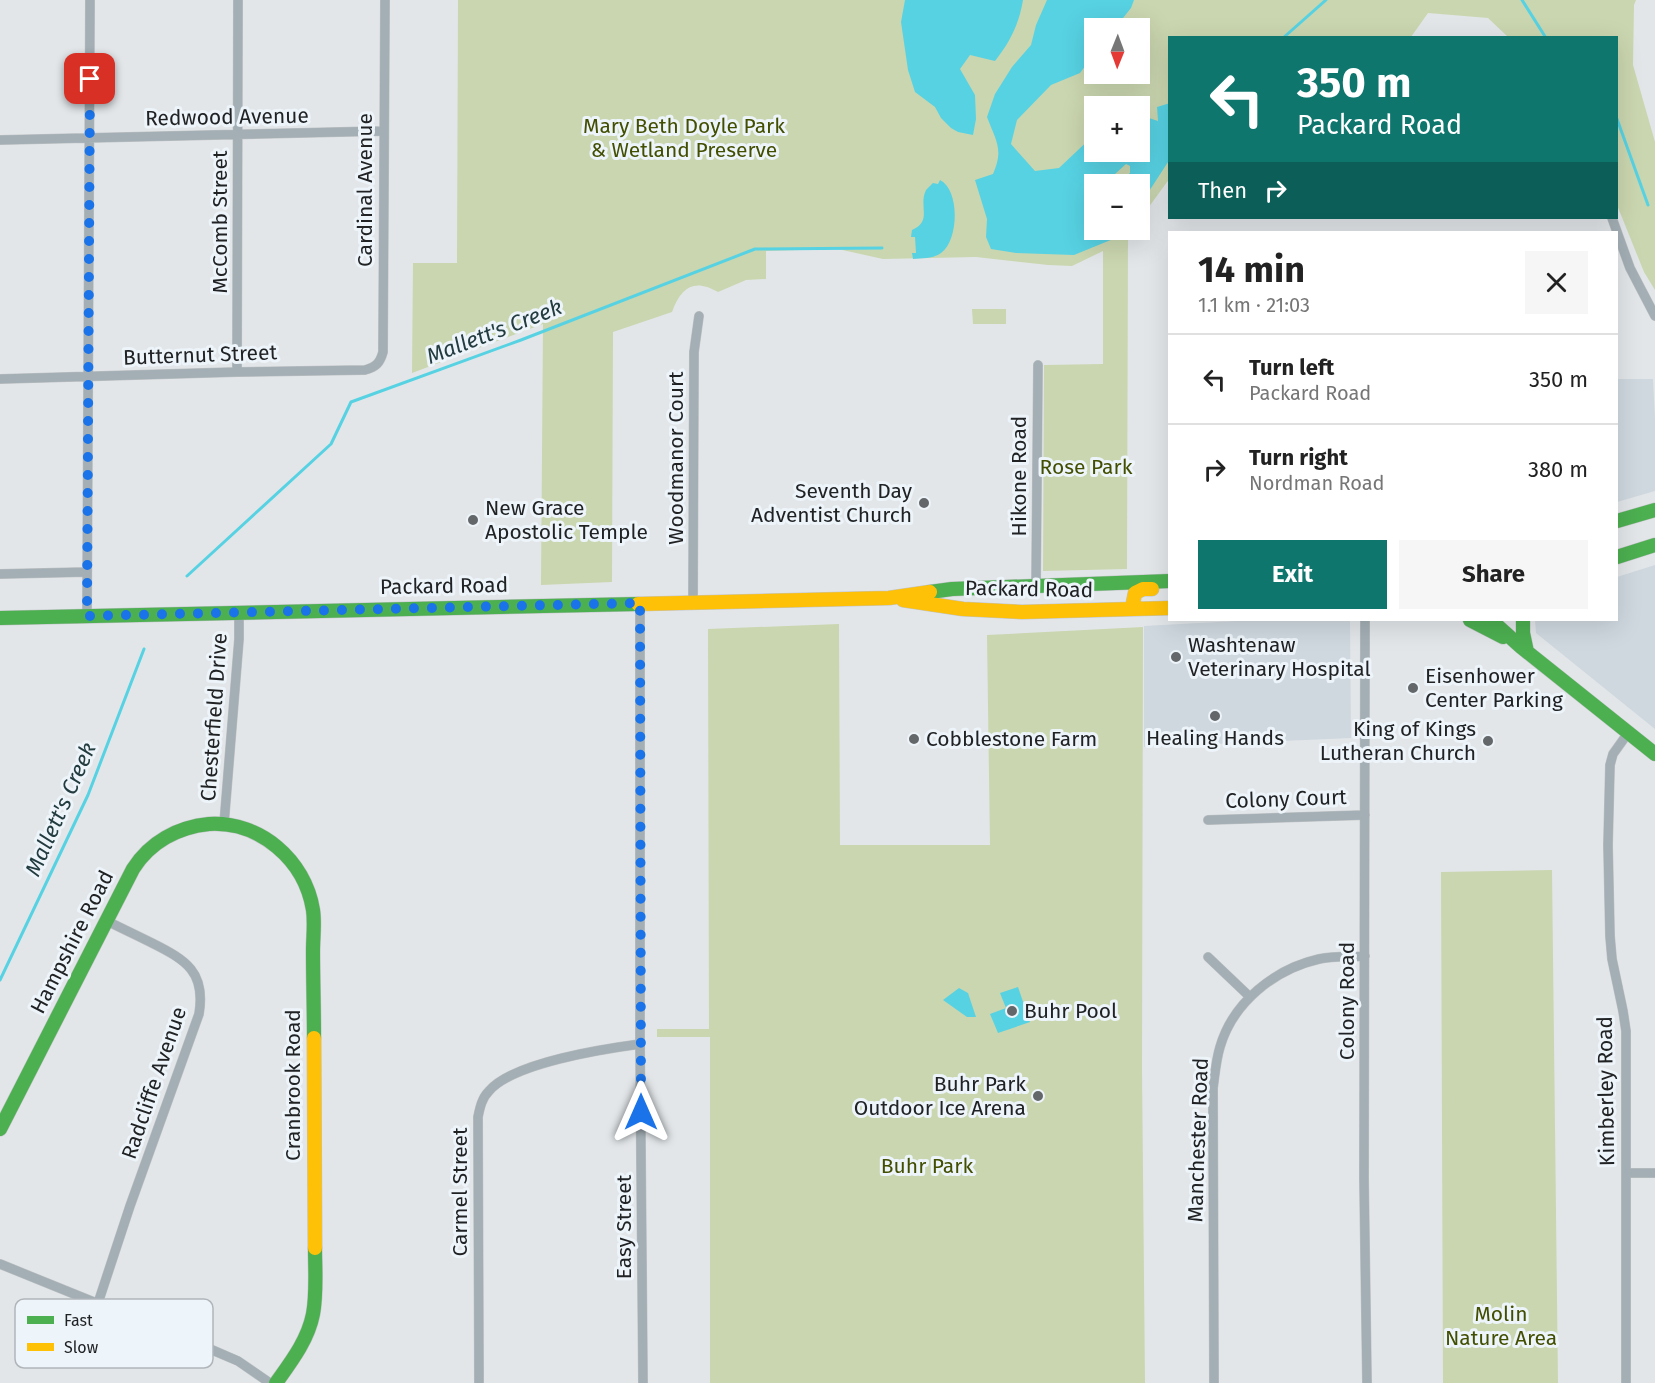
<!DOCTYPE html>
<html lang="en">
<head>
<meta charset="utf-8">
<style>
	body { margin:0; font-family:"Fira Sans",sans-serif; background:#f6f6f6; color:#222; height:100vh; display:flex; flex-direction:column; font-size:22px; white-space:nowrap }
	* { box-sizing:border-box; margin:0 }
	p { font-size:20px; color:#767676 }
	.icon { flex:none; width:33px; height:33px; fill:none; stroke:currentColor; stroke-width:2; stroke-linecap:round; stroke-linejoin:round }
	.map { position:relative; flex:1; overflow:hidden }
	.side { position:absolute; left:1168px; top:231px; width:450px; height:390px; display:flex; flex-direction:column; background:#fff; border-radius:0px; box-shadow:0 6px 24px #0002 }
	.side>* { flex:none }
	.banner { position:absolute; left:1168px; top:36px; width:450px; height:183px; border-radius:0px; box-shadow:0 6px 24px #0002; background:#0f766e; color:#fff; overflow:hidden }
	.needle { width:39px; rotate:181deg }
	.fabs { position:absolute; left:1084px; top:18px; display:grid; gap:12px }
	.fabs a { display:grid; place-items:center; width:66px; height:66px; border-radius:0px; background:#fff; box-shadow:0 6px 24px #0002; font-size:30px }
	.pin { position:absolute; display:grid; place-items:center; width:51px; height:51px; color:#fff; margin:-26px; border-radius:12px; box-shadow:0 3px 9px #0006 }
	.me { position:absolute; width:66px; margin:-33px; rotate:0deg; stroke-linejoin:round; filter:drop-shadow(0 0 4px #0008) }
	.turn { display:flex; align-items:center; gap:21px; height:126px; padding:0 30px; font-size:27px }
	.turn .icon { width:78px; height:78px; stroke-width:2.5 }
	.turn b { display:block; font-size:42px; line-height:51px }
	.then { display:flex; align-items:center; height:57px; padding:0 30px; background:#0003; gap:12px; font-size:22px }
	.round { display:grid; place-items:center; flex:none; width:63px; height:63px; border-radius:0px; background:#f6f6f6 }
	.headline { display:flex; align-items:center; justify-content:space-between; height:102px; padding:0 30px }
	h1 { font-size:36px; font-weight:700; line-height:45px }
	.button { display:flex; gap:12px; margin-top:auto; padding:12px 30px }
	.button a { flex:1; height:69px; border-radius:0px; background:#0f766e; color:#fff; font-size:24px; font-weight:700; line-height:69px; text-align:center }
	.button a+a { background:#f6f6f6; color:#222 }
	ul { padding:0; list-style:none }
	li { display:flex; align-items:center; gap:18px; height:90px; padding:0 30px; border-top:2px solid #e0e0e0 }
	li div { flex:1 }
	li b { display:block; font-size:22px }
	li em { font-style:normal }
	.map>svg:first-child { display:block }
	.built { fill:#cfd8df }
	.green { fill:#cad6af; fill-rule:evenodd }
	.water { fill:#57d2e3 }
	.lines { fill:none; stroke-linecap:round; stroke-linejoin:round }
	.stream { stroke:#57d2e3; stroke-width:3 }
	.street-casing { stroke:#c0c3c5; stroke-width:10 }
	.fast-casing { stroke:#c0c3c5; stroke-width:15 }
	.slow-casing { stroke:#c0c3c5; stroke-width:15 }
	.street { stroke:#a3afb5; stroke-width:9 }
	.fast { stroke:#4caf50; stroke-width:14 }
	.slow { stroke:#ffc107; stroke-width:14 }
	.route { stroke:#1a73e8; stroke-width:10; stroke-dasharray:0 18 }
	.poi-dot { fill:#646769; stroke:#edf4fa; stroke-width:2 }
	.labels { text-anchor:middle; stroke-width:6; stroke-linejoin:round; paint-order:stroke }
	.street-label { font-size:21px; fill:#202224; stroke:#edf4fa }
	.park-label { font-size:21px; fill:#424e00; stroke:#edf4fa }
	.poi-label { font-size:21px; fill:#202224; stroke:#edf4fa; text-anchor:start }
	.water-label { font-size:22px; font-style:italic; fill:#233c40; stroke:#edf4fa }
	.key { fill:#edf4fa; stroke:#b0b5ba; stroke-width:1.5 }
	.key-label { font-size:16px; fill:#202224 }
</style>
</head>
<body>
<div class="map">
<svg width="1655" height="1383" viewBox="0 0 1655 1383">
	<rect width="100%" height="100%" fill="#e2e6e9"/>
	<path class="built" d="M1617,379h36l2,40v72l-38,11z
		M1655,565v164l-119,-96 -1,-13h82v-43z
		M1254,620h96l1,118 -207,9v-121z"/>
	<path class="green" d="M458,0h1178l-2,5 -1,60 22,77v148l-11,-18 -27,-67v-167l-109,-1 -20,-19 -60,-5 -17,24 -241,1v140l-30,41v-35h-45v46h37l-4,5 -1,334 -84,2 1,-206 59,-1v-113l-31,15 -24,-1 -72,-8 -93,2 -45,-10 -72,2v28l-20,1 -28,12c-24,-14 -37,-5 -46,20l-59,20 -1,250 -71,3 2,-261 -131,49 1,-110h44zM1095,28h45v46h-45zM1095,106h45v46h-45z
		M972,309h34v15h-33z
		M839,624l1,221h150l-3,-210 156,-8 -1,442 3,314h-435v-346h-53v-8h52l-1,-400z
		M1552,870l6,513h-115l-2,-511z"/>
	<path class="water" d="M905,0h118c-4,24 -13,42 -28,61l-25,-6 -10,14 15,26 1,24 -3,16 -15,-3 -7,-4 -10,-10 -6,-11 -20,-15 -7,-22 -7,-48z
		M1047,0h87l-3,8 -16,20h-20v25l-15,20 -29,12 -34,35 -6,24 24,27 24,-3 36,-34v18h45v-37l18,6 -1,-14 13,-4v56l-30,46v-21h-24l14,-11v-7l-4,-2 -22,20h-9v46h28l-5,7 -44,18 -58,-2 -25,-4 -5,-12 1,-18 -12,-39 18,-6c11,-25 3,-33 -6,-57l8,-23 17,-27 19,-22 5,-20z
		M940,180c20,10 19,60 1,73 -8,6 -19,5 -28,6l-1,-6h4l-1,-16h-4l1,-7c21,-9 6,-24 14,-40 0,0 7,-7 7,-7l5,1z
		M1018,987l12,35 -32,11 -8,-19 16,-6 -6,-15z
		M959,988l9,5 8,24h-9l-24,-17z"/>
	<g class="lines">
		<path class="stream" d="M1522,0l24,38
			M1283,38l43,-38
			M1617,119l31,86
			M187,576l144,-132 20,-42 170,-62 234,-91 127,-1
			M0,980l88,-185 56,-146"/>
		<g class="street-casing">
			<path id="street" d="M0,140l383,-9
				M1612,218l18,50 25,48
				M237,372l1,-372
				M0,379l237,-7 128,-2c11,-3 15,-7 18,-18l2,-352
				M0,574l87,-2
				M1036,587l2,-222
				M693,602l1,-250 5,-36
				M640,603v441l3,339
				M87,616l3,-616
				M1365,620l-1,559 3,204
				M1208,820l157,-5
				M224,824l15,-185v-26
				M1208,957l42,40
				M1626,1173h29
				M0,1264l210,85 28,12 32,22
				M98,1303l32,-97 69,-192c7,-42 -13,-54 -47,-71 -16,-8 -31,-15 -47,-23
				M479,1383l-1,-266c2,-10 4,-19 11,-26 24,-28 114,-42 151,-47
				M1214,1383l-1,-295c2,-14 3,-28 7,-41 13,-45 55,-78 99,-88 15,-3 31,-2 46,-3
				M1626,1383v-352l-3,-20 -11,-52 -2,-23 -2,-91 2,-80 3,-11 15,-21"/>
		</g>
		<g class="fast-casing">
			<path id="fast" d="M1617,521l38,-11
				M1617,557l38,-12
				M930,592l22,-3 218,-8
				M0,618l638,-14
				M1470,620l33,17
				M1491,620l30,27 134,107
				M1523,620v13l4,19
				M0,1129l133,-260c17,-27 45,-42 76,-45 51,-3 96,36 104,86 2,13 0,27 0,41 0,29 1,58 1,87
				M276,1383c15,-21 32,-43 37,-69 4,-21 2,-44 2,-66"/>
		</g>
		<g class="slow-casing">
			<path id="slow" d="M903,600l60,9 59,3 148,-4
				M638,604l251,-6 41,-6
				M1138,609l-5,-6 2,-10 8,-4h9
				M314,1038l1,210"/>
		</g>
		<use href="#street" class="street"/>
		<use href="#fast" class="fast"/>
		<use href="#slow" class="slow"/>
	</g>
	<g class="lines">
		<path class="route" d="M90,79l-3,537 553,-13 1,509"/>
	</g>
	<g class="poi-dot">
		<circle cx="924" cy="503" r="6"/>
		<circle cx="473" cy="520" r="6"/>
		<circle cx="1176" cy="657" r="6"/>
		<circle cx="1413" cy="688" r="6"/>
		<circle cx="1215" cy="716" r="6"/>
		<circle cx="914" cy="739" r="6"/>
		<circle cx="1488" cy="741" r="6"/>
		<circle cx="1012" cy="1011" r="6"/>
		<circle cx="1038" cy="1096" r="6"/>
	</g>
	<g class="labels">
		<g class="street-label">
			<text transform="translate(227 117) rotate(-1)" y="7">Redwood Avenue</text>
			<text transform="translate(365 190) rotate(-90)" y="7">Cardinal Avenue</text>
			<text transform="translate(220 222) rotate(-90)" y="7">McComb Street</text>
			<text transform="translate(200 355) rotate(-2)" y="7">Butternut Street</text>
			<text transform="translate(676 458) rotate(-90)" y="7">Woodmanor Court</text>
			<text transform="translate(1019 476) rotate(-90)" y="7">Hikone Road</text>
			<text transform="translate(444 586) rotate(-1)" y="7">Packard Road</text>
			<text transform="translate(1029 589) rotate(1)" y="7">Packard Road</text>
			<text transform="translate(214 717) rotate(-86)" y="7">Chesterfield Drive</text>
			<text transform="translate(1286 799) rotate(-2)" y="7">Colony Court</text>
			<text transform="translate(72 942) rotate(-63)" y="7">Hampshire Road</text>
			<text transform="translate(1347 1001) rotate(-90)" y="7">Colony Road</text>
			<text transform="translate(154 1083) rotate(-71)" y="7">Radcliffe Avenue</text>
			<text transform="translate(293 1085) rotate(-90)" y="7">Cranbrook Road</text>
			<text transform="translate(1606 1091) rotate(-91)" y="7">Kimberley Road</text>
			<text transform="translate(1198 1140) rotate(-88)" y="7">Manchester Road</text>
			<text transform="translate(460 1192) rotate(-90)" y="7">Carmel Street</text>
			<text transform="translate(624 1227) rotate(-90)" y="7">Easy Street</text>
		</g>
		<g class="park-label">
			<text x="684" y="133">Mary Beth Doyle Park<tspan x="684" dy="24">&amp; Wetland Preserve</tspan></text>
			<text x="1086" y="474">Rose Park</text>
			<text x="927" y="1173">Buhr Park</text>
			<text x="1501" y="1321">Molin<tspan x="1501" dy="24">Nature Area</tspan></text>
		</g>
		<g class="poi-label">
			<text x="912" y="498" text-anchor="end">Seventh Day<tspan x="912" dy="24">Adventist Church</tspan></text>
			<text x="485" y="515">New Grace<tspan x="485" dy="24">Apostolic Temple</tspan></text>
			<text x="1188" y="652">Washtenaw<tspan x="1188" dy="24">Veterinary Hospital</tspan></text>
			<text x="1425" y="683">Eisenhower<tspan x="1425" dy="24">Center Parking</tspan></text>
			<text x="1476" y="736" text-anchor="end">King of Kings<tspan x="1476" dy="24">Lutheran Church</tspan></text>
			<text x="1215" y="745" text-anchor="middle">Healing Hands</text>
			<text x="926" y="746">Cobblestone Farm</text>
			<text x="1024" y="1018">Buhr Pool</text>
			<text x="1026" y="1091" text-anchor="end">Buhr Park<tspan x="1026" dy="24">Outdoor Ice Arena</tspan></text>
		</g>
		<g class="water-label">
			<text transform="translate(494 331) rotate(-21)" y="8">Mallett's Creek</text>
			<text transform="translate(60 809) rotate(-66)" y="8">Mallett's Creek</text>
		</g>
	</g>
	<rect x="15" y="1299" width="198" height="69" rx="9" class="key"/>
	<rect x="27" y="1316" width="27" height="8" fill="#4caf50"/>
	<rect x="27" y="1343" width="27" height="8" fill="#ffc107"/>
	<g class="key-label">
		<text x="64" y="1326">Fast</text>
		<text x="64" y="1353">Slow</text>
	</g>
</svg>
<div class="fabs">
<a><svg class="needle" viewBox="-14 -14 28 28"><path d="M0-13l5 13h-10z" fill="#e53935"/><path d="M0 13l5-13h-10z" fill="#767676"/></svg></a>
<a>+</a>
<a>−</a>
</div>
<div class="pin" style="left:90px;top:79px;background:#d93025"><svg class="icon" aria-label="arrive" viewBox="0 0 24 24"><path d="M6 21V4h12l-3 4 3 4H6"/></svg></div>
<svg class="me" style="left:641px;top:1112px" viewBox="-20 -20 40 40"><path d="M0-17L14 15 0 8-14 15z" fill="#1a73e8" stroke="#fff" stroke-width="4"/></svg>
<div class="banner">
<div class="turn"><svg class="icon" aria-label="left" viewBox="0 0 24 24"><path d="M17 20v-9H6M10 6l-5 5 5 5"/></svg><div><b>350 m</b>Packard Road</div></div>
<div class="then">Then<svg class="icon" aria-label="right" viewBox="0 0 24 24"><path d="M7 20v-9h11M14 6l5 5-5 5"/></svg></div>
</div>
<section class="side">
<div class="headline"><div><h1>14 min</h1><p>1.1 km · 21:03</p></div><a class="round"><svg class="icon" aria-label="close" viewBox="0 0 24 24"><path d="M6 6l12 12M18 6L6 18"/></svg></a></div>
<ul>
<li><svg class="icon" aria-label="left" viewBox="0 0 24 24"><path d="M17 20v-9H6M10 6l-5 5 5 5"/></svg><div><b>Turn left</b><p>Packard Road</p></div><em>350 m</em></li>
<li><svg class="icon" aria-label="right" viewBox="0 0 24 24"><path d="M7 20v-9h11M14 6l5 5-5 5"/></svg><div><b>Turn right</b><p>Nordman Road</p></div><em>380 m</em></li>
</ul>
<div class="button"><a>Exit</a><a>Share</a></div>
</section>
</div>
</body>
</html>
